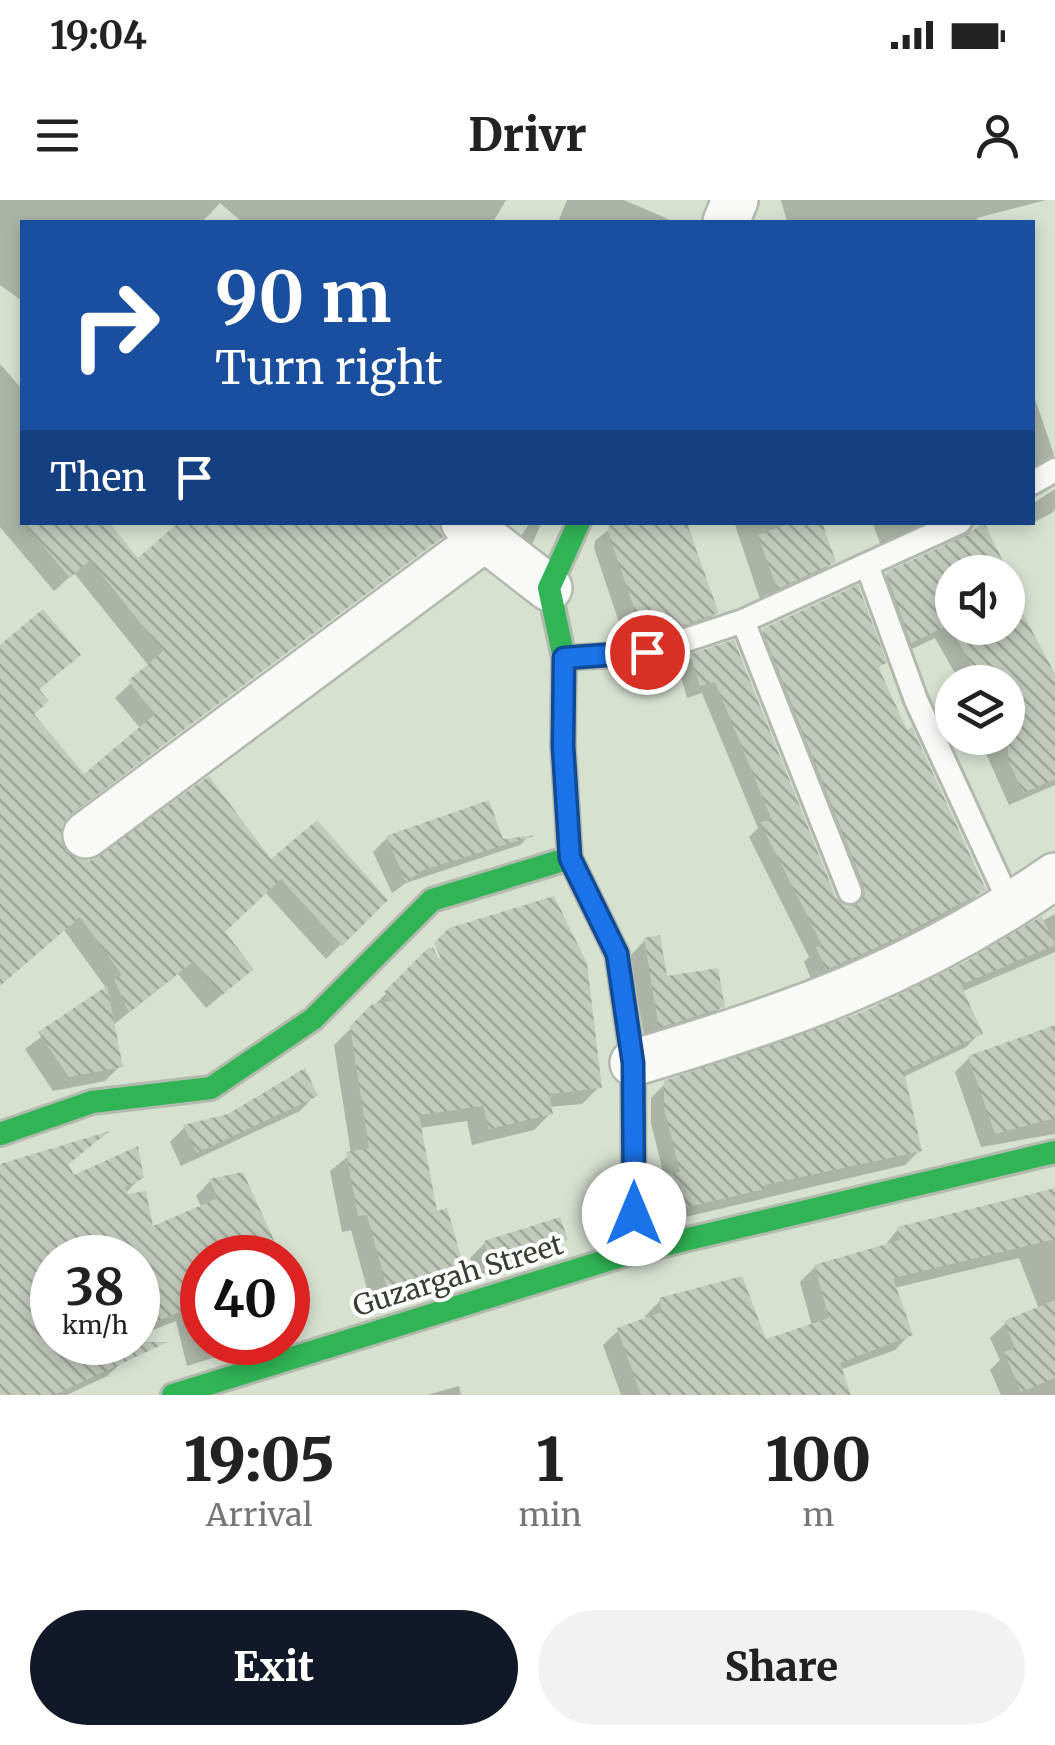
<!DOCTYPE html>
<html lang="en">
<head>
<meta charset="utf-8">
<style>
	body { margin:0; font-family:Merriweather,serif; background:#f2f2f2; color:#222; height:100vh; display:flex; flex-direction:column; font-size:38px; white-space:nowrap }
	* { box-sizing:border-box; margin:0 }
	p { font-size:32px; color:#767676 }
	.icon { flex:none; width:55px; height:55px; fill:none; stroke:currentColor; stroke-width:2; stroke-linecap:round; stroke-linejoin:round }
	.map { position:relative; height:1195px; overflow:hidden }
	.side { display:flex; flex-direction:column; background:#fff; flex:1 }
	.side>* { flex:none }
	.top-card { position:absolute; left:20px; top:20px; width:1015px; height:305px; border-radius:0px; box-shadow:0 5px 15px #0003; background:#1a4fa0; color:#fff; overflow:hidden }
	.tools { position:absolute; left:935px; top:355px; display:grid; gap:20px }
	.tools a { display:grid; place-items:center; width:90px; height:90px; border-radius:50%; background:#fff; box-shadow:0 5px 15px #0003; font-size:50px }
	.speed { position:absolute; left:30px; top:1035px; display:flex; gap:20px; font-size:50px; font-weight:700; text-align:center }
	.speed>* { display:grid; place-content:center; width:130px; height:130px; border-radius:50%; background:#fff; box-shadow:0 5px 15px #0003; line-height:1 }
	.speed small { font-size:25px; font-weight:400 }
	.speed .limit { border:15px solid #d22; background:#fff; color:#111 }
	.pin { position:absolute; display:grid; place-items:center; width:85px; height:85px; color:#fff; margin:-42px; border:5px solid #fff; border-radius:50%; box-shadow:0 2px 10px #0007 }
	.me { position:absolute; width:110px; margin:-55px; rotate:0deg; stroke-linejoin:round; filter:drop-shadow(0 0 8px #0008) }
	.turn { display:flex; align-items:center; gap:35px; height:210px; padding:0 30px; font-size:45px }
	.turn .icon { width:130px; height:130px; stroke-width:2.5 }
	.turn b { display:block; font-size:70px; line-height:85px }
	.then { display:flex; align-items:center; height:95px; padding:0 30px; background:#0003; gap:20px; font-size:38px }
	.eta { display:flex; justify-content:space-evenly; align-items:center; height:170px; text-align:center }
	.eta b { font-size:60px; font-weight:800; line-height:70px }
	.button { display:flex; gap:20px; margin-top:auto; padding:20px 30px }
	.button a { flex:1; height:115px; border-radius:60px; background:#111827; color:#fff; font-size:40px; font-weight:800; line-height:115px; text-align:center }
	.button a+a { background:#f2f2f2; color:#222 }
	.status { display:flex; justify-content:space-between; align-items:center; height:70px; padding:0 50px; background:#fff; direction:ltr }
	.status svg { height:28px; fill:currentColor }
	header { display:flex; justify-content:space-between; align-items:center; height:130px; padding:0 30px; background:#fff; font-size:45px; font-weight:800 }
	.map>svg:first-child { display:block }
	.shadow { fill:#0003 }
	.building { fill:url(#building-back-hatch); fill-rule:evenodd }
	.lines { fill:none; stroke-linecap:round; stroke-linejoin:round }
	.lane-casing { stroke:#b2baad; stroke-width:28 }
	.street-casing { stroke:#b2baad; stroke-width:50 }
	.fast-casing { stroke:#b2baad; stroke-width:28 }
	.lane { stroke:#f9faf8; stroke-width:22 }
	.street { stroke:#f9faf8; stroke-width:45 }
	.fast { stroke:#30b455; stroke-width:22 }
	.route-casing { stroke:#114b97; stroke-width:25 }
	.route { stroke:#1a73e8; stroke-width:18 }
	.labels { text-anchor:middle; stroke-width:8; stroke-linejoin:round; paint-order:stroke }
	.street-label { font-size:28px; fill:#373f32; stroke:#fff }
</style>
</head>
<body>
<div class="status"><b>19:04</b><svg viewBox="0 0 49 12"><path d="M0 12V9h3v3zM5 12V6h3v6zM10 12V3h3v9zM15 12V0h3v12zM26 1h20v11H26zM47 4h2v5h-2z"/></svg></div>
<header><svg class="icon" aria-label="menu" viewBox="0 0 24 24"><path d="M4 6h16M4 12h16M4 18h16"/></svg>Drivr<svg class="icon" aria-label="person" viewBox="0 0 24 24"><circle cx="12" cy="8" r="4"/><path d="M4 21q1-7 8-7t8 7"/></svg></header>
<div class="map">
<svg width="1055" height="1195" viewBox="0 0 1055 1195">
	<defs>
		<pattern id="building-back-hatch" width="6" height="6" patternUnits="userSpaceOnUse" patternTransform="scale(2.5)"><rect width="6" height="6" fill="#c2cabc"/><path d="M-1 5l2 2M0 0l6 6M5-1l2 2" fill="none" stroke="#9ea599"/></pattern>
	</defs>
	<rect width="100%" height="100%" fill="#d6e1d0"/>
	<path class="shadow" d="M0,0h506l-13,22h-251l-22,-19 -18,19h-180v79l-22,-16z
		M567,0h57l51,22h-117z
		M781,0h265l-69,18 1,4h-191z
		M0,164l22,25v133h83l33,40 302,-26 -379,286 2,31 13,9 195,1 114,37 -59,59 -61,-67 -43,40 29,37 -15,14 -30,25 -28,-34 -66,52 8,40 -15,15 -52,10 -28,-42 82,-60 -43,-59 -64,55v-340l63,24 -26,22 -5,25 51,62 58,-49 -26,-31 34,-32 -75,-93 -20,18 -54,-64z
		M1032,190l22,65 -22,18z
		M1055,289v20l-3,4 -26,13 -1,-4h7v-18z
		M530,322h12l-9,20 -15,15 -7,-5z
		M618,322h69l29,90 -15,16 -72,24 -35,-104 1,-7z
		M734,322h87l12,39 -15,16 -57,25z
		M872,322h62l-52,26z
		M983,326l23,46h-54v56h56v-52l7,16 -4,4 44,80v109l-46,20 -30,-67h29v-56h-48l-25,-44 -38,18 -24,-67 14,-15z
		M764,431l120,31 -7,7 106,220 -13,13 -94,52 -64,27 -8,-19 5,-5 -60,-120 9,-9 -56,-135 -15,5 -8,-28 13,-13 41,-14 101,256 12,10 7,-1 -102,-264z
		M529,636l-9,9 -114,38 -14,10 -19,-41 14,-14 114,4z
		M1055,714v38l-94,40 19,41 -14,14 -63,30 16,74 -14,14 -245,58 -6,-32 11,-11 -14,-57v-25l15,-15 144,-47 106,-45z
		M645,740l20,39 57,27 -15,15 -62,20 -15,-85z
		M433,747l11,26 155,114 -17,17 -33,3 2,6 -17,17 -62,15 -5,-24 -48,7 16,86 27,56 -17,17 -73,20 -21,-77 -9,2 -12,-61 21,-17 -17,-109z
		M1055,827v107l-74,13 -26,-75 14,-14z
		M315,895l-15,16 -119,55 -11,-24 15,-15z
		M100,937l-34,29 8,12 67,-1 -16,17 26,36 51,-22 -6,-12 14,-15 31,-6 -39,83v84h62l-77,24 -11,-45 -38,15v-78h-86v84l70,20 -15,14 -40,19h-67v-216z
		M1055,991v204h-54l-11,-25 10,-10 -10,-22 16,-15 33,-14 -20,-51 -125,30 16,46 -15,16 -55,20 8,25h-227l-18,-50 16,-15 27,-9 -1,-5 15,-15 105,42 47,-17 -12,-44 15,-15 68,-19 15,-19z
		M565,1039l-15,15 -74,23 -6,-19 15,-15z
		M288,1076l13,45 -13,14z
		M459,1186l2,9h-34z"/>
	<path class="building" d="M23,322h86l29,36 41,-36h259l5,15 -373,277 -8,12 4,25 11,8 13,2 119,-85 62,83 46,-39 71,80 -46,46 -61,-67 -56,53 29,37 -32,26 -28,-34 -65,51 -15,-32 8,-5 -42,-58 -80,69v-341l43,-36 38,46 -42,34 10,12 -15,13 50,60 71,-60 -27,-33 35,-30 -73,-91 -20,18z
		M610,322h76l33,91 -75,25 -36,-107z
		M793,322h29l14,40 -59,27 -19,-54z
		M984,322l34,70 -5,3 42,79v105l-32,14 -15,-34v-77h-27l-32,-57 -38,18 -25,-71 80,-36zM952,372h56v56h-56z
		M858,385l29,78 -9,3 29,64 5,-3 74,163 -95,51 -65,29 -10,-23 6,-2 -62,-123 12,-2 -57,-138 -15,4 -10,-32 44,-14 102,258 11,9 9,-2 9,-10 -1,-9 -102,-257z
		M489,600l14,39 34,-4 -114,35 -17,12 -20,-46z
		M554,696l33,67 15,125 -53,6 4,20 -64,15 -6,-23 -64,9 18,96 10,-3 18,63 -77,21 -21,-77 -9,1 -12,-64 23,-4 -19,-122 22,-22 21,-3 -9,-9 45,-45 13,14 -8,-18 15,-15z
		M1042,716l13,29 -94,40 22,49 -79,37 18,80 -158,34 1,4 -91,21 -7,-36 13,-2 -16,-64v-27l199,-69 102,-50z
		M660,735l7,41 51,-8 7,39 -66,21 -15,-90z
		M107,786l16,81 -54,10 -31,-45z
		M1055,825v93l-60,16 -27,-78z
		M305,868l13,28 -121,57 -14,-28 45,-11z
		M110,931l-42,33 6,11 64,-29 6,32 -19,9 3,7 18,-3 7,35 65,-28 -9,-19 34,-7 39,86h-80v45l-64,26v-71h-86v84h116l-114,53h-54v-231z
		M1055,988v51l-162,39 20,57 -73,28 11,32h-210l-24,-67 45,-16 -3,-14 83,-22 24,63 63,-21 -15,-53 86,-25 -3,-13z
		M560,1017l8,23 -77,24 -7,-23z
		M1055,1100v78l-34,14 -17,-40 11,-4 -11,-27z"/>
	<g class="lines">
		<g class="lane-casing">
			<path id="lane" d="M1032,283l23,-13
				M867,365l49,135 95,206
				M743,421l107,271
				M564,458l83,-5 96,-32 217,-99"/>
		</g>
		<g class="street-casing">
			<path id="street" d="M726,22l9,-22
				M464,322l85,66
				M86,635l398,-296
				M633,863c159,-47 284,-91 422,-187"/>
		</g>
		<g class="fast-casing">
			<path id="fast" d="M579,322l-30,66 15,70 -1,88 7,112 47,96 16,109 1,189
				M0,934l92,-32 119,-14 102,-69 119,-119 138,-42
				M173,1195l461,-143 421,-100"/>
		</g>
		<use href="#lane" class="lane"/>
		<use href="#street" class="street"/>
		<use href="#fast" class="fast"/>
	</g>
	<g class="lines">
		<g class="route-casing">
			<path id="route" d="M634,1014l-1,-151 -16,-109 -47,-96 -7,-112 1,-88 83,-6"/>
		</g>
		<use href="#route" class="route"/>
	</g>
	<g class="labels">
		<g class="street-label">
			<text transform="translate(458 1075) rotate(-17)" y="10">Guzargah Street</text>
		</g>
	</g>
</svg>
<div class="tools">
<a><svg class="icon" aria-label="sound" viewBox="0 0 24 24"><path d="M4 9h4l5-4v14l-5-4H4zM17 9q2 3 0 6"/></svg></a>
<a><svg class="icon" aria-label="layers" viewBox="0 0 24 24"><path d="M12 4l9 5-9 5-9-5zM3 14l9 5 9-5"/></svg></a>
</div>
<div class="speed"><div>38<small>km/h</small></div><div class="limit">40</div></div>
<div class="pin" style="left:647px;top:452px;background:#d93025"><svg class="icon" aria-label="arrive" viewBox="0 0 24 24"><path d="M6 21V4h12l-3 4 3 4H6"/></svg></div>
<svg class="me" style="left:634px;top:1014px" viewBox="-20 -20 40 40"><circle r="19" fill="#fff"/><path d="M0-13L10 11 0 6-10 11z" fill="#1a73e8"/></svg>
<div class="top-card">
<div class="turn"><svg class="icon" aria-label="right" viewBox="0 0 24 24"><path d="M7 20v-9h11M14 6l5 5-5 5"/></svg><div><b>90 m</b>Turn right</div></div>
<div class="then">Then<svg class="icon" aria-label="arrive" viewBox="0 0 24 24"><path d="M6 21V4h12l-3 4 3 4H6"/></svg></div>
</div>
</div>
<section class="side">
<div class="eta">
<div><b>19:05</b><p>Arrival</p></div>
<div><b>1</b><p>min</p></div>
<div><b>100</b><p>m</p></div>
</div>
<div class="button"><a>Exit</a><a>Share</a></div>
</section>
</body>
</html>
